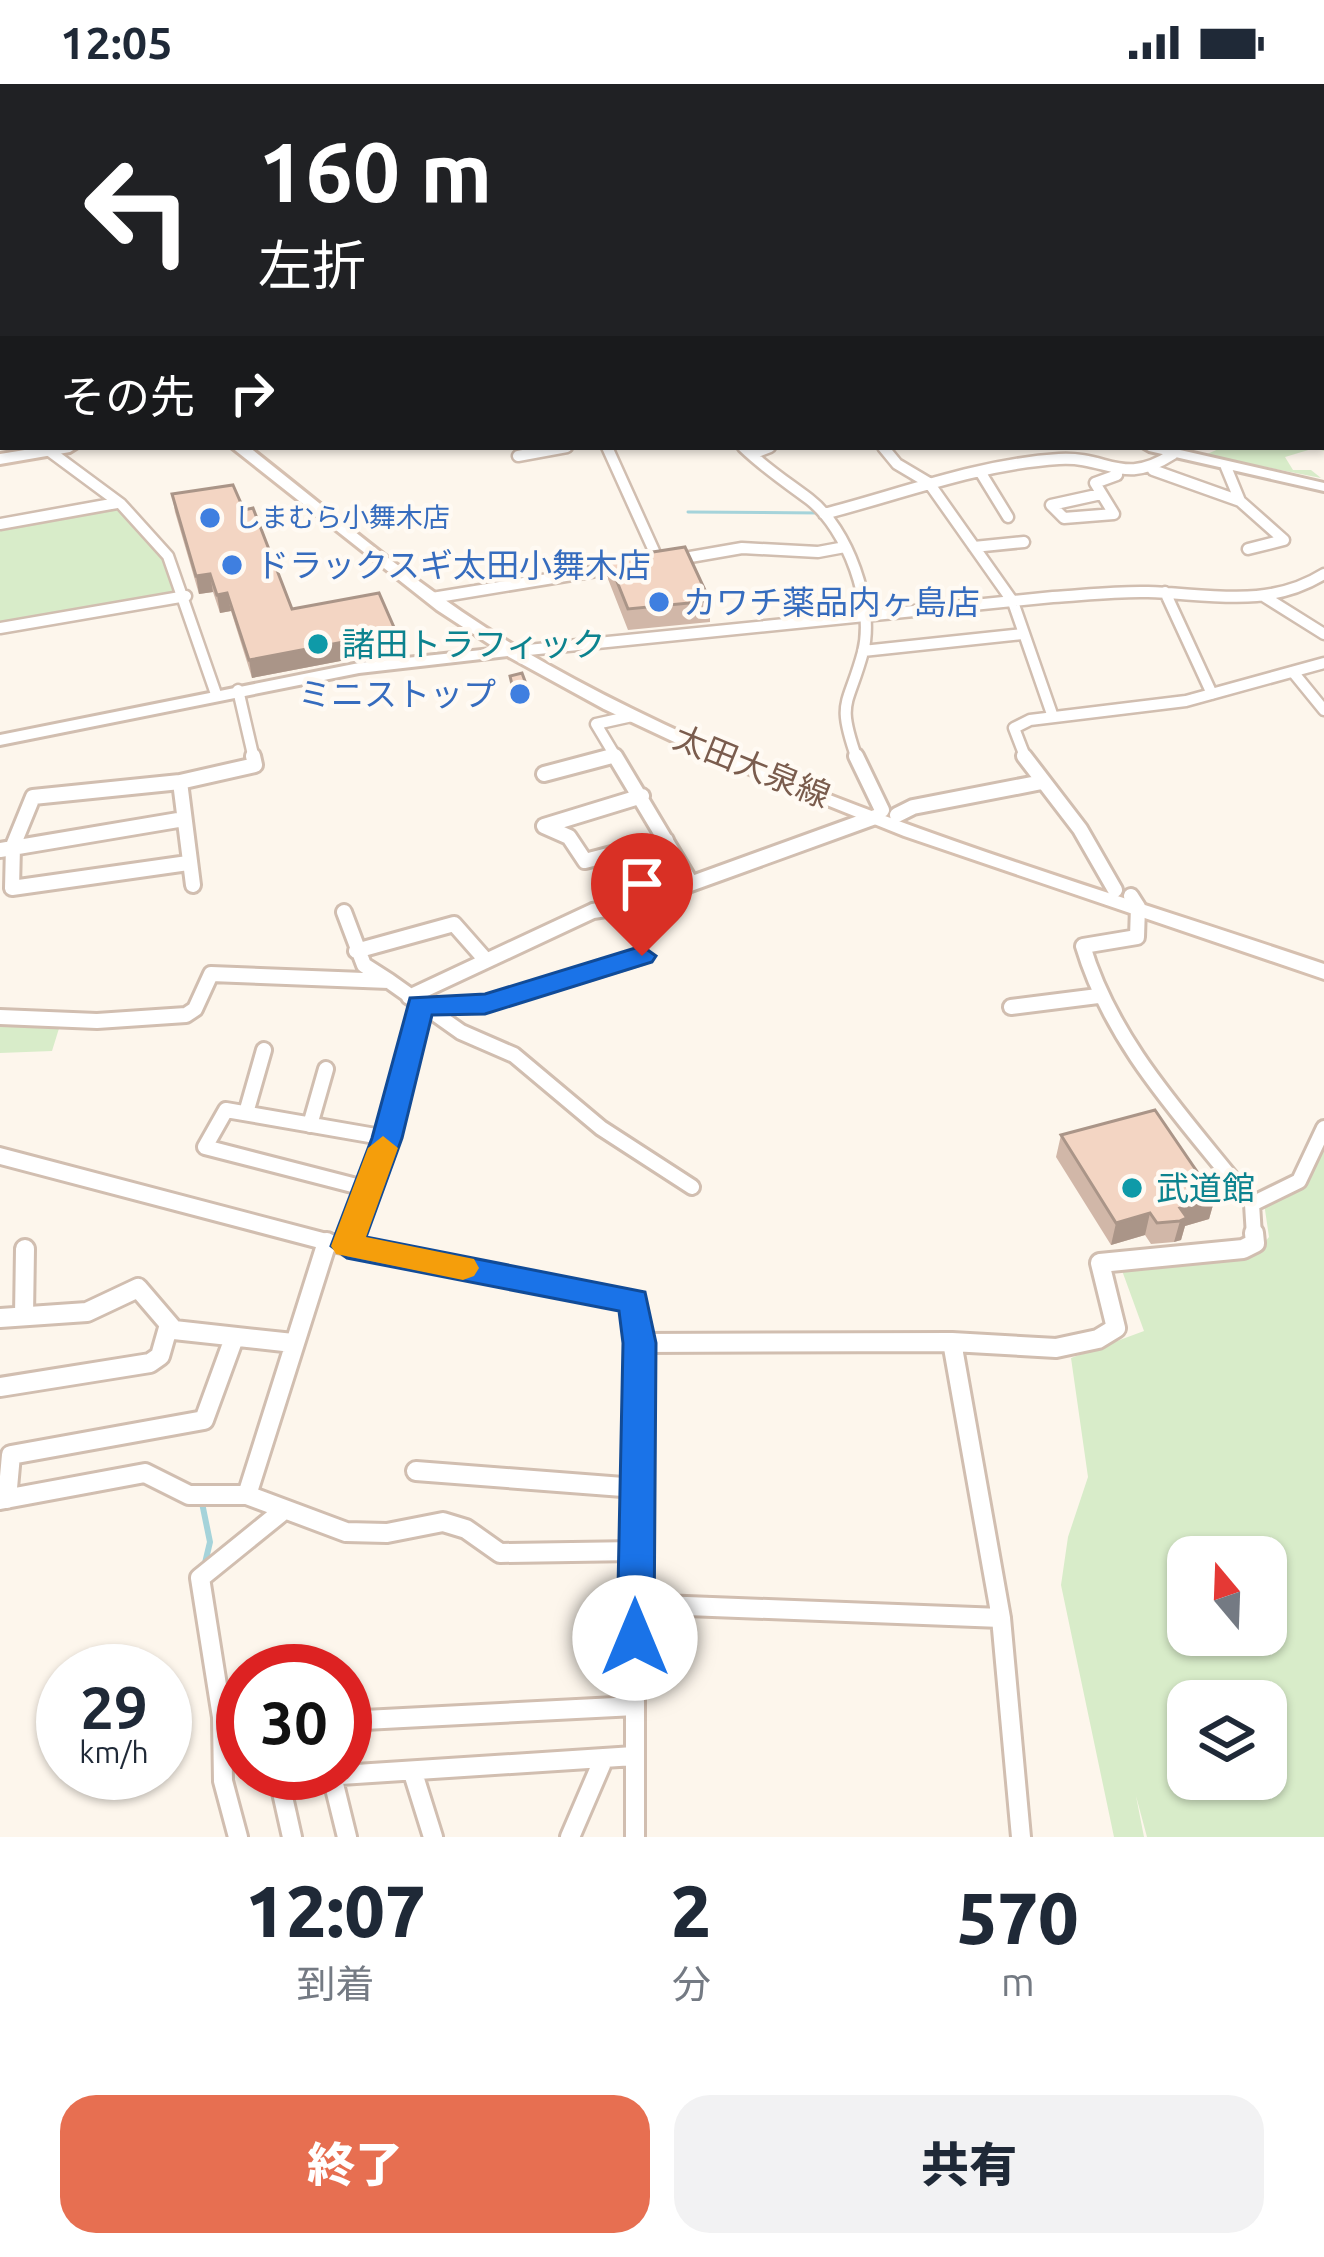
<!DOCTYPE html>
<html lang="ja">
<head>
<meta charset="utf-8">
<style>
	body { margin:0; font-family:Ubuntu,"Noto Sans JP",sans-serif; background:#f2f2f3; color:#1f2937; height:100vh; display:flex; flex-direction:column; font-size:45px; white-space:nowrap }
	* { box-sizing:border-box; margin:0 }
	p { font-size:39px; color:#747a83 }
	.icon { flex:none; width:66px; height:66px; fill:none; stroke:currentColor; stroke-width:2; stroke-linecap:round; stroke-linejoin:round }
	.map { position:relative; height:1753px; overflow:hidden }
	.drawer { display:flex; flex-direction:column; background:#fff; flex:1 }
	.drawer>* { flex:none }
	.banner { position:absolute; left:0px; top:0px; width:1326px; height:366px; box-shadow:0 3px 9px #0004; background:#202124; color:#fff; overflow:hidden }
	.needle { width:78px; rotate:341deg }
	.fabs { position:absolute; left:1167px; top:1452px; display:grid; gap:24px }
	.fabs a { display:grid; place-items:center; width:120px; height:120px; border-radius:24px; background:#fff; box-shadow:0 3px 9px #0004; font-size:60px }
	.speed { position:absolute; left:36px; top:1560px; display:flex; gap:24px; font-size:60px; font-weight:700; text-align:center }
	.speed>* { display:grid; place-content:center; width:156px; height:156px; border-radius:50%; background:#fff; box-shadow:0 3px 9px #0004; line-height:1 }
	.speed small { font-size:30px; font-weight:400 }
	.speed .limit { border:18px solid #d22; background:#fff; color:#111 }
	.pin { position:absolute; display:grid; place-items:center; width:102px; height:102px; color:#fff; margin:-123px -51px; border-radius:50% 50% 50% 0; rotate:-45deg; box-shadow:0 0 12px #0007 }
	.pin .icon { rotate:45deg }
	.me { position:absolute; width:132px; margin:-66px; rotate:0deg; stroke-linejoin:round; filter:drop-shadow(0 0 9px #0008) }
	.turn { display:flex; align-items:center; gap:42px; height:252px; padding:0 60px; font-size:54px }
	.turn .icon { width:156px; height:156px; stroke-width:2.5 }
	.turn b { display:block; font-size:84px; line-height:102px }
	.then { display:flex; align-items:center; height:114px; padding:0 60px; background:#0003; gap:24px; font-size:45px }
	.eta { display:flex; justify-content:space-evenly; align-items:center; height:204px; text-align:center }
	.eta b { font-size:72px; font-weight:800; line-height:84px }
	.cta { display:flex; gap:24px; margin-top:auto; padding:24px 60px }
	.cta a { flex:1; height:138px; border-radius:36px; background:#e76f51; color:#fff; font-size:48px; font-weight:800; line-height:138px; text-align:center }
	.cta a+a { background:#f2f2f3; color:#1f2937 }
	.status { display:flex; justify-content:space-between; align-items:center; height:84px; padding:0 60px; background:#fff; direction:ltr }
	.status svg { height:33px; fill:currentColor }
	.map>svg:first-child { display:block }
	.green { fill:#d8ecc9; fill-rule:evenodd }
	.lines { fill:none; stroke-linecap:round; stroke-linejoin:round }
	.stream-far1 { stroke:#a5d3da; stroke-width:3 }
	.stream { stroke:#a5d3da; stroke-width:6 }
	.river { fill:#bfe3e8; fill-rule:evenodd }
	.minor-far3-casing { stroke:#d1beb0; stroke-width:14 }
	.minor-far2-casing { stroke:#d1beb0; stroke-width:15 }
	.minor-far1-casing { stroke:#d1beb0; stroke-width:20 }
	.minor-casing { stroke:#d1beb0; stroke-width:24 }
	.tertiary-casing { stroke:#d1beb0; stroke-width:6 }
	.secondary-casing { stroke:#d6c0b0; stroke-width:6 }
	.primary-casing { stroke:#dad1cd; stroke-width:6 }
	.minor-far3 { stroke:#fff; stroke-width:9 }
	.minor-far2 { stroke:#fff; stroke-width:10 }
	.minor-far1 { stroke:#fff; stroke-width:14 }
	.minor { stroke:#fff; stroke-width:18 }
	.tertiary { fill:#fff; fill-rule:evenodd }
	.secondary { fill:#fff; fill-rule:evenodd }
	.primary { fill:#fbd9a5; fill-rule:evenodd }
	.wall { fill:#d1b7a8 }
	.shaded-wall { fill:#aa9588 }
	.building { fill:#f3d5c3; stroke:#aa9588; stroke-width:3 }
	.route { fill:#1a73e8; stroke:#114b97; stroke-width:3 }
	.slow { fill:#f59e0b }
	.shop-dot { fill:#3f7fe0; stroke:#fffaf3; stroke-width:4.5 }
	.culture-dot { fill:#0f9aa8; stroke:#fffaf3; stroke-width:4.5 }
	.labels { text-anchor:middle; stroke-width:9; stroke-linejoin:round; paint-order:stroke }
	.far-shop-label { font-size:27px; fill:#366cbe; stroke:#fffaf3; text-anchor:start }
	.shop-label { font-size:33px; fill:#366cbe; stroke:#fffaf3; text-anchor:start }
	.culture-label { font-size:33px; fill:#0d838f; stroke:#fffaf3; text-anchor:start }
	.street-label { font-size:33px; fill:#7a5c4d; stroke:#fffaf3 }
</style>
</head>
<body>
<div class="status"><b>12:05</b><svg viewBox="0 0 49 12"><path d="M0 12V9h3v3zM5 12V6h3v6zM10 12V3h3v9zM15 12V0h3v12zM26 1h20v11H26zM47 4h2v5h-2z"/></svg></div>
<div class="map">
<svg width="1324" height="1753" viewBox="0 0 1324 1753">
	<rect width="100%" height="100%" fill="#fdf6ec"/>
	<path class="green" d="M1324,335v32l-9,-3 -30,9 8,13h18l10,8 -116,-23 18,-8h100z
		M116,425l43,44 19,38 -178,34v-98z
		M0,934l61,4 -9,29 -52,2z
		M1324,1058v695h-177l-11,-41 8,41h-30l-53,-252 7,-48 20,-60 -17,-119 73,-27 -24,-66 133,-9 16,-19 -5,-34 49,-30zM1188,1473h78v78h-78zM1188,1617h78v78h-78z"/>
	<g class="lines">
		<path class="stream-far1" d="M144,0l9,3
			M65,3l5,-3
			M688,428l132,1"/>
		<path class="stream" d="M201,1414l9,44 -5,21"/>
		<path class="river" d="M1075,0h18l3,3h-18z
			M1323,162l1,1v10l-1,-1z"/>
		<g class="minor-far3-casing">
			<path id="minor-far3" d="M961,0l4,3
				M260,3l12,-3
				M304,3l12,-3
				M1236,3l18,-3"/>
		</g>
		<g class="minor-far2-casing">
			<path id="minor-far2" d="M44,363l77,57 47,52 48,138
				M607,363l52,115
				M743,363c23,22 42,34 66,52 39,30 66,106 54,153 -15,56 -27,47 -6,107
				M883,363l14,17 32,19 84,119 40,115
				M752,370l18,-7
				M518,372l49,-9
				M1153,386l87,31 -14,-34
				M981,389l27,44
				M1101,410l-50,11 13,13 50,-4 -19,-31 22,-8
				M1240,417l44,39 -36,9
				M824,430c77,-20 155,-50 235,-55 50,-3 63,28 114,-5
				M0,440l117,-21
				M974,463l50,-5
				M673,476l69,-12 76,4 27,-5
				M1165,508l47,102
				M1265,513l59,37
				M432,514l195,-32
				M0,544l186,-32
				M528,566l525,-53c32,-2 64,-6 95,-5 62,2 120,17 176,-18
				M863,567l159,-17
				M1293,588l31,38
				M238,606l16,69
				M600,675l16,-4
				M617,675l-21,-35 36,-8
				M1026,675l-12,-31 16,-8 156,-19 138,-38"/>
		</g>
		<g class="minor-far1-casing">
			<path id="minor-far1" d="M615,672l76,127
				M856,672l26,54
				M1024,672l56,73 35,61
				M544,690l68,-18
				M180,698l13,103
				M642,712l-98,30 25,11 16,24 81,-21
				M897,731l16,-8 129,-25
				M0,766l184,-31
				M188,779l-176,25 1,-42 20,-49 147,-15 75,-17 -2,-9
				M1131,812l7,11 -1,30 -54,9c30,101 105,176 169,258l2,32
				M344,828l20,53 25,16
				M356,867l98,-27 30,34
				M409,913l184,-86 39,-6 246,-89
				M1011,923l87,-11
				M428,924l57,-4 157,-48
				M0,933l97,4 89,-6 9,-6 16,-35 178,7 72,51 53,23 87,73 91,59
				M246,1029l18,-63
				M310,1041l16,-56
				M368,1105l-163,-42 21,-37 161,28
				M1252,1120l47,-23 25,-53
				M351,1152l36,-98 33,-133"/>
		</g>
		<g class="minor-casing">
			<path id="minor" d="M347,1162l5,-13
				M24,1232l1,-67
				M0,1234l87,-6 51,-24 36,42 119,13
				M952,1258l49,276 20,219
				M640,1259l312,-1 104,6 42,-9 18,-11 -16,-65 143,-14 12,-6 -1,-10
				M0,1303l150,-24 10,-7 8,-28
				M416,1387l220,17
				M247,1411l80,-253
				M7,1415l4,-44 193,-35 30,-82
				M0,1416l145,-27 44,22h58l99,37 41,1 56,-11 23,7 34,24 136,-2
				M345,1637l290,-15
				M413,1689l20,64
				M332,1692l15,61
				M238,1753l-15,-56 -1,-64 -22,-139 84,-68
				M292,1753l-13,-58 355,-23
				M570,1753l34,-79
				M635,1753v-233l366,14"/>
		</g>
		<g class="tertiary-casing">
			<path id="tertiary" d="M291,0h17l-5,3h-17z
				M546,0h10v3h-10z
				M1142,363h25l157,36v8l-175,-40z
				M528,561l5,2v6l-174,20 -359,72v-10l359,-72z
				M0,1064l327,86 314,61 10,48 -4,261 -4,8 -8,3 -8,-3 -4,-8 6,-261 -5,-35 -297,-58 -327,-86z"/>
		</g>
		<g class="secondary-casing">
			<path id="secondary" d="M0,164l3,1v9l-3,-1z
				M1323,256h1v8h-1z
				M43,363h35l-8,5 -70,12v-10z
				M231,363h18c88,69 173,144 270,201 249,146 533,224 805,316v15l-420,-143 -202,-81 -98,-46 -95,-52 -72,-47z"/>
		</g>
		<g class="primary-casing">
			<path id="primary" d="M841,0h34l4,3h-34z
				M1323,54h1v8h-1z"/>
		</g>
		<use href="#minor-far3" class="minor-far3"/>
		<use href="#minor-far2" class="minor-far2"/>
		<use href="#minor-far1" class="minor-far1"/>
		<use href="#minor" class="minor"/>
		<use href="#tertiary" class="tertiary"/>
		<use href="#secondary" class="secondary"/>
		<use href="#primary" class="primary"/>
	</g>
	<path class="wall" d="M172,410l72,16 48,99 104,23 2,18 -146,28 -21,-67 -11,2 -7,-21 -14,2 -24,-82z
		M608,475l102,42v21l-82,8 -20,-51z
		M510,592l19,16v10l-14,1z
		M1061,1051l154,63 -6,21 -24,7 -4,14 -7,2 -23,2 -6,-9 -34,10 -55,-88z"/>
	<path class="shaded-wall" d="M3,92v19l-3,1v-19z
		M210,490l3,18 -14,2 -3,-18z
		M227,509l4,18 -11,2 -3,-18z
		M396,548l2,18 -146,28 -3,-18z
		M1215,1114l-6,21 -24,7 -4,14 -7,2 6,-21v-13z
		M1150,1129l-5,22 -34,10 5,-22z"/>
	<path class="building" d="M3,63v29l-3,1v-29z
		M233,401l11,25 9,-2 39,101 87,-16 17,39 -147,28 -22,-67 -10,2 -7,-21 -14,2 -24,-82z
		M685,463l25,54 -82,8 -20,-50z
		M522,589l7,19 -15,1 -4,-17z
		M1155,1026l60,88 -35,10 7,10 -7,3 -23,2 -7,-10 -34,10 -55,-88z"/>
	<path class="route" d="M642,862l14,10 -4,6 -167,52 -53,1 -30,123 -36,99 279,55 11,51 -2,295 -6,12 -13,5 -13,-5 -5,-12 6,-295 -4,-32 -272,-53 -16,-12 41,-108 38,-140 75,-4z"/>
	<path class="slow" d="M383,1052l15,12 -32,89 108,22 5,9 -5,8 -11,4 -127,-26 -5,-8 37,-98z"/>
	<g class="shop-dot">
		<circle cx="210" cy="434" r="12"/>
		<circle cx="232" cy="481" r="12"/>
		<circle cx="659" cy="518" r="12"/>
		<circle cx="520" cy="610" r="12"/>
	</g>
	<g class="culture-dot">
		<circle cx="318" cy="560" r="12"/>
		<circle cx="1132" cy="1104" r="12"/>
	</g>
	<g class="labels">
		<g class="far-shop-label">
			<text x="234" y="443">しまむら小舞木店</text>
		</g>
		<g class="shop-label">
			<text x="256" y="493">ドラックスギ太田小舞木店</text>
			<text x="683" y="530">カワチ薬品内ヶ島店</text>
			<text x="496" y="622" text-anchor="end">ミニストップ</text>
		</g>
		<g class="culture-label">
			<text x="342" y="572">諸田トラフィック</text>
			<text x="1156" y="1116">武道館</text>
		</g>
		<g class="street-label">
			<text transform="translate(752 682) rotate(22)" y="12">太田大泉線</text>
		</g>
	</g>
</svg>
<div class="fabs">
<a><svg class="needle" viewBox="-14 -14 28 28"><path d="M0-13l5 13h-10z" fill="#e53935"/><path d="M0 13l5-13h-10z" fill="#747a83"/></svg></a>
<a><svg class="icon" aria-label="layers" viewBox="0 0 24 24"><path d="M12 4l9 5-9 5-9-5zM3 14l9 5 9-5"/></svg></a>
</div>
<div class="speed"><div>29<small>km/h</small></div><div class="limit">30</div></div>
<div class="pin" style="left:642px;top:872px;background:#d93025"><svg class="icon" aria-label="arrive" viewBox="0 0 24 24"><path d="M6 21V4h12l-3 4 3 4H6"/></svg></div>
<svg class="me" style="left:635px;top:1554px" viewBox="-20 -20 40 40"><circle r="19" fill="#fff"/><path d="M0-13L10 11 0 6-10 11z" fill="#1a73e8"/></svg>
<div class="banner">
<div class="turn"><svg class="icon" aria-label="left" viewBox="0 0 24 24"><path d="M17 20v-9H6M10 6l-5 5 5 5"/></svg><div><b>160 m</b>左折</div></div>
<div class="then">その先<svg class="icon" aria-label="right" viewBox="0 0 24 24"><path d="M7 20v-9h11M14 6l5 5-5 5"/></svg></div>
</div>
</div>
<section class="drawer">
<div class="eta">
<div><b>12:07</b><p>到着</p></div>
<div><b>2</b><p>分</p></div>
<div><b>570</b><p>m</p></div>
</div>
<div class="cta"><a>終了</a><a>共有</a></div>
</section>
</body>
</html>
